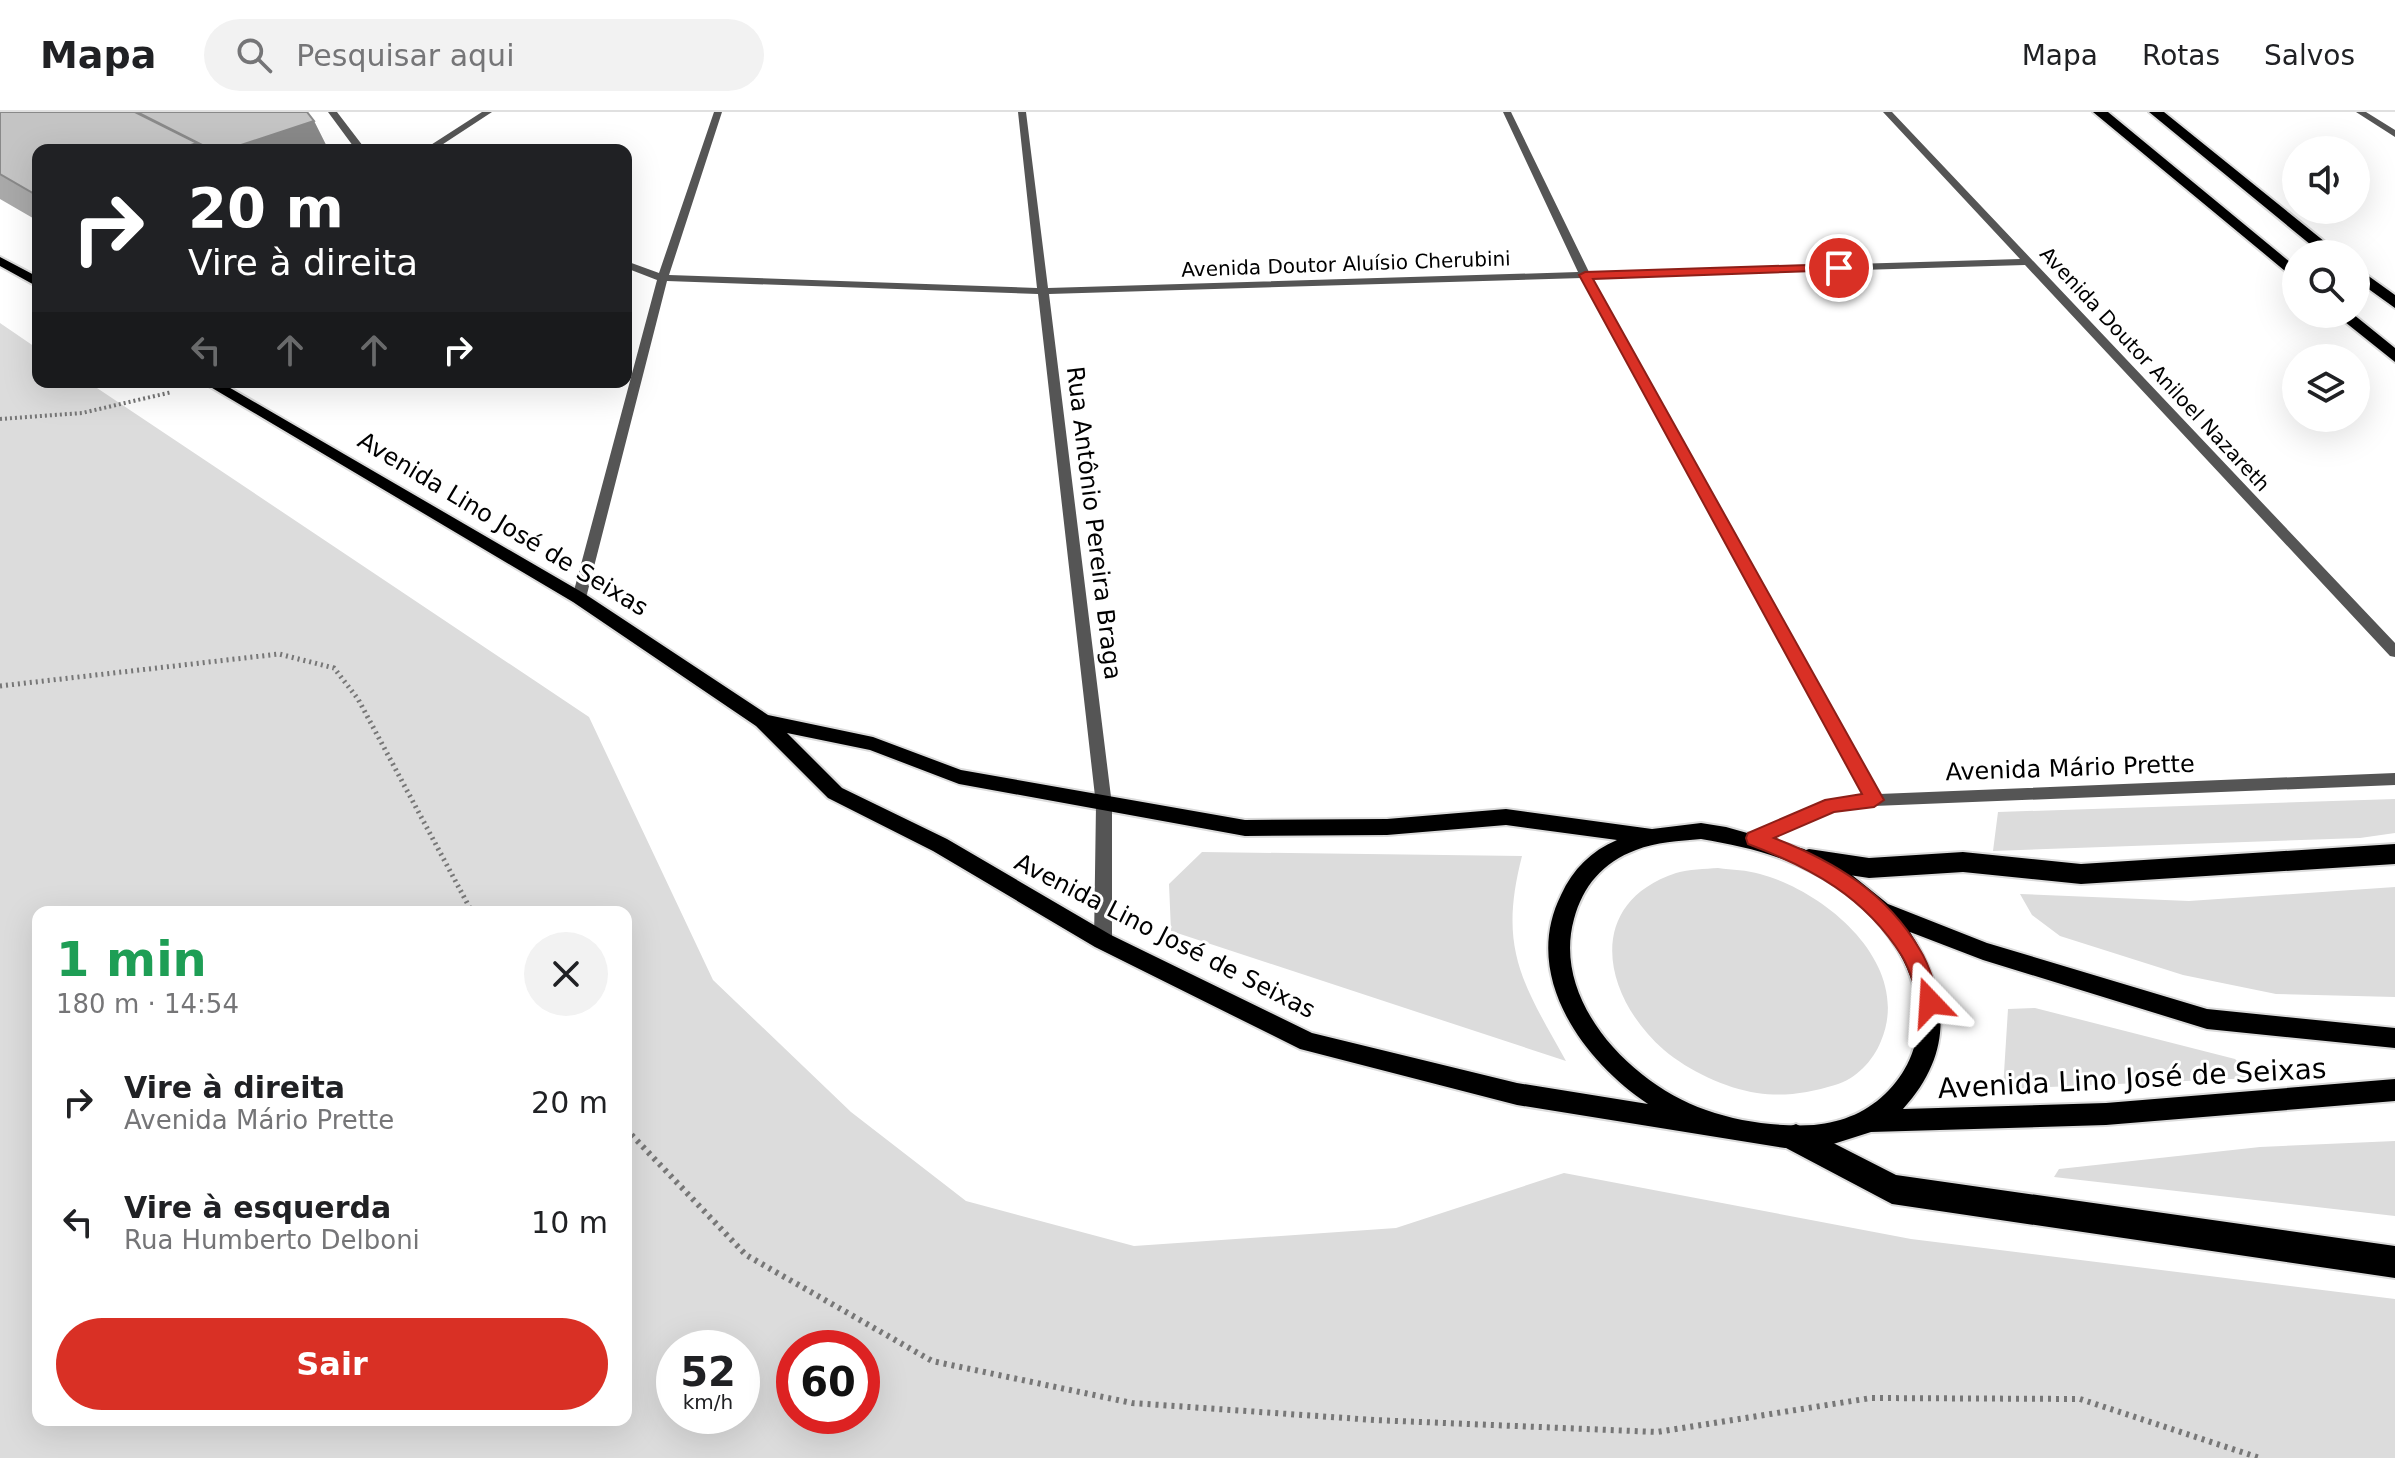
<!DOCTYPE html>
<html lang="pt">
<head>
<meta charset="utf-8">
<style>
	body { margin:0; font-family:"DejaVu Sans",sans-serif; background:#f2f2f2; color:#202124; height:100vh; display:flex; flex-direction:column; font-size:30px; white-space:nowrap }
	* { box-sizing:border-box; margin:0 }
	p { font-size:26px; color:#757577 }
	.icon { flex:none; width:44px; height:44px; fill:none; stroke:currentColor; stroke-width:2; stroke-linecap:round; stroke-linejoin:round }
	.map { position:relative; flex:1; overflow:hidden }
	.panel { position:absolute; left:32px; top:794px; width:600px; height:520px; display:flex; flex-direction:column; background:#fff; border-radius:16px; box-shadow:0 8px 32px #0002 }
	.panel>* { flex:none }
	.hud { position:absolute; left:32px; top:32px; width:600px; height:244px; border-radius:16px; box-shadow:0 8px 32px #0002; background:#202124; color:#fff; overflow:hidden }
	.fabs { position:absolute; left:2282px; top:24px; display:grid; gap:16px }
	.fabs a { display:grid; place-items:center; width:88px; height:88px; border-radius:50%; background:#fff; box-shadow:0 8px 32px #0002; font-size:40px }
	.speed { position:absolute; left:656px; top:1218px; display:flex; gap:16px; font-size:40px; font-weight:700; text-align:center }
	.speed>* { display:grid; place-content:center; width:104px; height:104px; border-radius:50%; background:#fff; box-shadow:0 8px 32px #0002; line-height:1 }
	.speed small { font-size:20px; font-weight:400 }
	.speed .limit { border:12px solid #d22; background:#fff; color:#111 }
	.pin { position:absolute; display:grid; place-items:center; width:68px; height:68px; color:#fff; margin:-34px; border:4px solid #fff; border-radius:50%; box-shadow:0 2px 8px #0007 }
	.me { position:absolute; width:88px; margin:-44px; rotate:340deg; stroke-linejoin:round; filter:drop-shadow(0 0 6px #0008) }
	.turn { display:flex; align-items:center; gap:28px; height:168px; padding:0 24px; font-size:36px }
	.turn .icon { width:104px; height:104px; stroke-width:2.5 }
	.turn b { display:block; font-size:56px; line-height:68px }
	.lanes { display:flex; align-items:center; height:76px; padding:0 24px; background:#0003; justify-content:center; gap:40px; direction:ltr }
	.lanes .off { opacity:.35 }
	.round { display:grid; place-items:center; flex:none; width:84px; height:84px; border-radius:42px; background:#f2f2f2 }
	.summary { display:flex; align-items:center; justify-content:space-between; height:136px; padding:0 24px }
	h1 { font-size:48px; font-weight:700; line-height:60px; color:#1e9e55 }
	.action { display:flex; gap:16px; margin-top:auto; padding:16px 24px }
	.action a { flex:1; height:92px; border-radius:48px; background:#d93025; color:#fff; font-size:32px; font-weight:700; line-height:92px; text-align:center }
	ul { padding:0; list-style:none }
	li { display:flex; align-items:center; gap:24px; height:120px; padding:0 24px }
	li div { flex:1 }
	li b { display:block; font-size:30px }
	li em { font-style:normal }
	header { display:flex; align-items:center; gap:48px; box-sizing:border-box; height:112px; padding:0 40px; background:#fff; border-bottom:2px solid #e0e0e0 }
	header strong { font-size:38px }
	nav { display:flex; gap:44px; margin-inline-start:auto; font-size:28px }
	.search { width:560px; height:72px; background:#f2f2f2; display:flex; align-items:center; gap:20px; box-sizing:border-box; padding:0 28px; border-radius:44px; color:#757577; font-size:30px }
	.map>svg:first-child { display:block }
	.green { fill:#dcdcdc; fill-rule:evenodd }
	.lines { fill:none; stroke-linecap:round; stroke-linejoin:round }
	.primary-casing { stroke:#dbdbdb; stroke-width:4 }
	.motorway-casing { stroke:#dbdbdb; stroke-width:4 }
	.path-far2 { stroke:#777; stroke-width:4; stroke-dasharray:2 3; stroke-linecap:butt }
	.path-far1 { stroke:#777; stroke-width:5; stroke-dasharray:2 4; stroke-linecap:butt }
	.path { stroke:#777; stroke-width:6; stroke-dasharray:3 5; stroke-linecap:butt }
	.minor { fill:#555; fill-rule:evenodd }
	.primary { fill:#000; fill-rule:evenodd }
	.motorway { fill:#000; fill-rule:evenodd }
	.wall { fill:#a9a9a9 }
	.shaded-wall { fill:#898989 }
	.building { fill:#c4c4c4; stroke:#898989; stroke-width:2 }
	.route { fill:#d93025; stroke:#8d1f18; stroke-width:2 }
	.labels { text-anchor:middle; stroke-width:6; stroke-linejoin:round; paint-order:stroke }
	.far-street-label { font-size:20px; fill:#000; stroke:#fff }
	.street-label { font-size:24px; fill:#000; stroke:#fff }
	.near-street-label { font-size:28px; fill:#000; stroke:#fff }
</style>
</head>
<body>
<header>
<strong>Mapa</strong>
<div class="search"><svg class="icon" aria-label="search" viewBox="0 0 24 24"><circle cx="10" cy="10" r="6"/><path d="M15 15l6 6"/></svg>Pesquisar aqui</div>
<nav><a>Mapa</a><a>Rotas</a><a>Salvos</a></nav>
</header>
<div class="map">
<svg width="2395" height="1346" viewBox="0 0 2395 1346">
	<rect width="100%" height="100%" fill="#fff"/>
	<path class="green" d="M0,211l38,26v33h50l501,335 124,263 138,132 115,89 168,45 262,-18 168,-55 347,66 484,60v159h-2395zM626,800v508h-588v-508zM742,1236v68h-68v-68zM862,1236v68h-68v-68z
		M2395,687v34l-35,5 -367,13 5,-39z
		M1202,740l320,4c-24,93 0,126 44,205l-395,-130 -2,-47z
		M1718,756c14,2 29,2 42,6 67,18 153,91 121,167 -8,20 -25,38 -46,44 -26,8 -51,12 -78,8 -32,-5 -68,-22 -93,-43 -61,-53 -81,-146 12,-177 13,-4 29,-4 42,-5z
		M2395,775v110l-119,-3 -93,-19 -123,-39 -28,-21 -12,-21 169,7z
		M2035,896l200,51 19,19 -251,11 5,-80z
		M2395,1029v75l-341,-39 5,-8 201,-22z"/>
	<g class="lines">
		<g class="primary-casing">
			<path id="primary" d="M0,145l38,20v10l-38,-21z
				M202,270h18l365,212 183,121 105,22 88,33 284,50 142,-1 119,-10 146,20 49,-6 25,4 78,22 43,22 41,33 99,39 220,66 188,19v20l-188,-19 -224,-69 -73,-28c39,61 45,120 -7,177l203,-6 289,-24v22l-289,24 -235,7 -44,14 -42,2 -268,-43 -217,-56 -205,-102 -162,-96 -105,-53 -72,-72 -183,-124zM787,621l83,17 89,34 286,52 142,-1 119,-10 111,15c-26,11 -44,29 -56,55 -40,80 21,165 87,209l-131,-21 -205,-50 -201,-98 -164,-96 -105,-51zM1701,727c55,9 106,23 150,58 59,47 96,131 38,193 -21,22 -46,32 -75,35 -36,2 -74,-3 -108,-15 -73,-25 -155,-108 -132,-191 9,-33 29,-57 62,-69 20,-8 43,-9 65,-11z"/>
		</g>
		<g class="motorway-casing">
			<path id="motorway" d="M2093,0h15l188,155v13z
				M2149,0h15l176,142h-18z
				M2356,155l39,28v13l-39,-28z
				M2335,202h18l42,34v14z
				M2395,732v20l-314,20 -118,-12 -94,6 -60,-9 -9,-3 -4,-7 4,-7 9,-3 60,9 94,-6 118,12z
				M1796,1012l100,51 499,71v32l-503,-74 -106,-56 -5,-10 5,-10z"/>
		</g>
		<path class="path-far2" d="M0,307l82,-6 90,-21"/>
		<path class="path-far1" d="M0,574l279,-32 55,14 24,31 114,213"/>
		<path class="path" d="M626,1017l120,126 186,106 200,42 242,17 283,12 214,-34 209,1 180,59"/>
		<path class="minor" d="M328,0h9l29,38h-10z
			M482,0h10l-58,38h-11z
			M714,0h8l-53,163 368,13 -19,-176h8l22,176 530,-16 -75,-160h8l78,160 431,-13 -137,-147h9l503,531v14l-5,-1 -365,-391 -433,13 287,516 516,-21v12l-521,21 -41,5 -72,32h-12l-2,-5 2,-5 76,-32 38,-6 -281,-517 -533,16 63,511v136l-3,5 -6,2 -6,-2 -3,-5 2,-136 -58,-511 -371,-13 -81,317 -7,5 -7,-5 85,-318 -31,-12v-7l33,12z
			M2356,0h10l29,18v7z"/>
		<use href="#primary" class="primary"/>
		<use href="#motorway" class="motorway"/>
	</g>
	<path class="wall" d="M0,0l314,9 14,28 -4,1h-286v71l-38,-22z"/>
	<path class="shaded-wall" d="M314,9l14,28 -4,1h-98z
		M197,31l4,7h-25z"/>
	<path class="building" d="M0,0h135l62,31 -21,7h-138v46l-38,-22z
		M137,0h170l7,9 -88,29h-14z"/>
	<path class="route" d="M1839,152l4,1v5l-250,9 291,521 -10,7 -40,5 -60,26c60,23 113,55 146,112 10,15 14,35 21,52l-3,7h-15c-8,-17 -11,-37 -21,-53 -37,-59 -90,-88 -154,-112l-2,-6 2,-5 77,-33 37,-6 -283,-519 6,-3z"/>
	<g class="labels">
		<g class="far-street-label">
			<text transform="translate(1346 152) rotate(-2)" y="7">Avenida Doutor Aluísio Cherubini</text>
			<text transform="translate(2155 257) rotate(47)" y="7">Avenida Doutor Aniloel Nazareth</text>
		</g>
		<g class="street-label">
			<text transform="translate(1094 411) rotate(83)" y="8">Rua Antônio Pereira Braga</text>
			<text transform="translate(503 412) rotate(31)" y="8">Avenida Lino José de Seixas</text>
			<text transform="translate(2070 656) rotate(-2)" y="8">Avenida Mário Prette</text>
			<text transform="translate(1165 824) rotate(27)" y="8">Avenida Lino José de Seixas</text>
		</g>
		<g class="near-street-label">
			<text transform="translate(2132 966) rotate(-3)" y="10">Avenida Lino José de Seixas</text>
		</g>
	</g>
</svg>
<div class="fabs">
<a><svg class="icon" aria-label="sound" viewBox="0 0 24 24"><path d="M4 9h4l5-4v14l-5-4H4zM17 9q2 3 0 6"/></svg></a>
<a><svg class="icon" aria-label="search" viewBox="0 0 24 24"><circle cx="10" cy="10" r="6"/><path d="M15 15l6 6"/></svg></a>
<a><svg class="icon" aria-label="layers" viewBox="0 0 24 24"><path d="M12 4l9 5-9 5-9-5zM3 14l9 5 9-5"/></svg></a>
</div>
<div class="speed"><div>52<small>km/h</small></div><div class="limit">60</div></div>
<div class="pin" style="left:1839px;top:156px;background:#d93025"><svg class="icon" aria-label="arrive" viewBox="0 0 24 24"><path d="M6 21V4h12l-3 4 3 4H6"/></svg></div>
<svg class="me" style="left:1930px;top:890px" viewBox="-20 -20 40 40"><path d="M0-17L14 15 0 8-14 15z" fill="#d93025" stroke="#fff" stroke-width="4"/></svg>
<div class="hud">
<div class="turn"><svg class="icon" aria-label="right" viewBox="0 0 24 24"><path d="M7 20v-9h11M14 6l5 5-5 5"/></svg><div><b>20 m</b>Vire à direita</div></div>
<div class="lanes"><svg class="icon off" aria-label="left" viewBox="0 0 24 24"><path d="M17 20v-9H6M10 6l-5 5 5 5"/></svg><svg class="icon off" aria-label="ahead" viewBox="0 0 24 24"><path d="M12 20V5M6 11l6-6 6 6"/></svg><svg class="icon off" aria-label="ahead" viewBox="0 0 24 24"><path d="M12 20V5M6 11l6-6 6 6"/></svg><svg class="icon" aria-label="right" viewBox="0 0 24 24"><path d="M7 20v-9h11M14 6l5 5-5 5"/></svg></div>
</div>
<section class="panel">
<div class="summary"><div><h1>1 min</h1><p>180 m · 14:54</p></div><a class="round"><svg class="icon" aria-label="close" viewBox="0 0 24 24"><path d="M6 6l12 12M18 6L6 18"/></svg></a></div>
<ul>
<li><svg class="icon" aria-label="right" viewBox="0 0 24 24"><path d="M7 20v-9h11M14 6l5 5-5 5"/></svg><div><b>Vire à direita</b><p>Avenida Mário Prette</p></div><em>20 m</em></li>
<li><svg class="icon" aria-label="left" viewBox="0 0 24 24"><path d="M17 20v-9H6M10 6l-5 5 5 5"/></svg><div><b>Vire à esquerda</b><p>Rua Humberto Delboni</p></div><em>10 m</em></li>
</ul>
<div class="action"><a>Sair</a></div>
</section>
</div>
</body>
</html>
